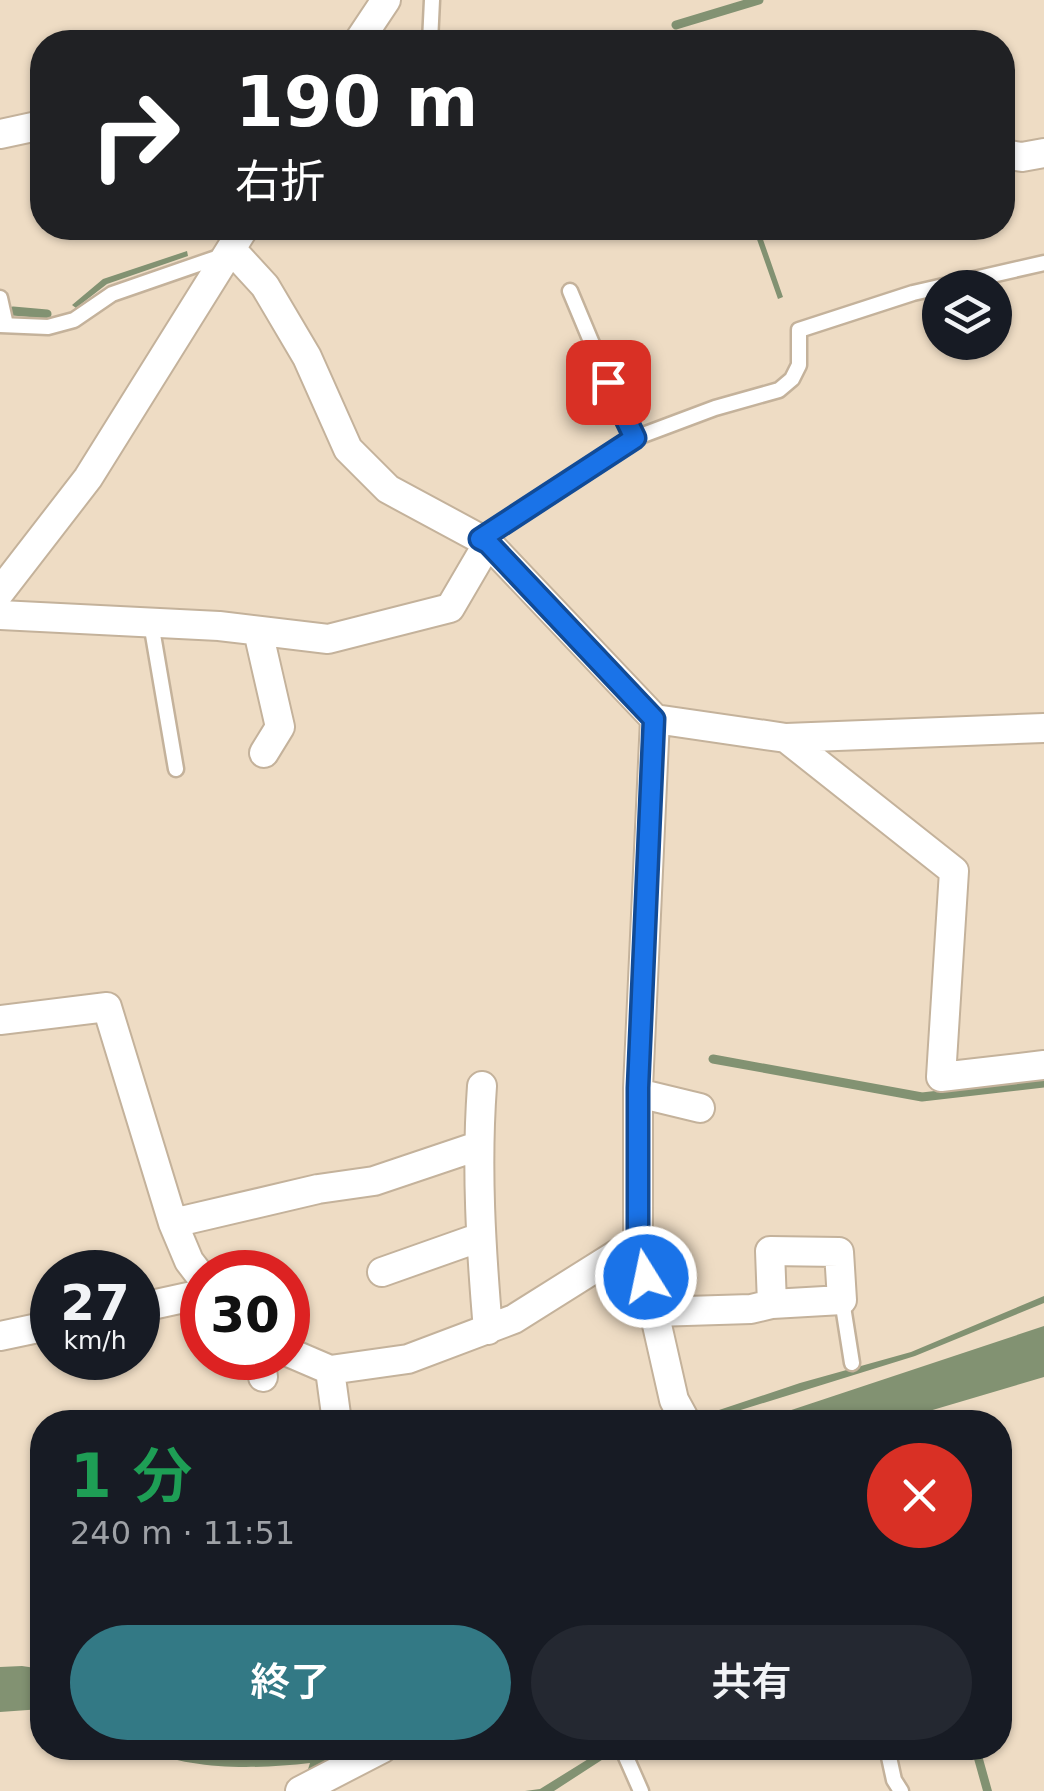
<!DOCTYPE html>
<html lang="ja">
<head>
<meta charset="utf-8">
<style>
	body { margin:0; font-family:"DejaVu Sans","Noto Sans JP",sans-serif; background:#242831; color:#f1f3f6; height:100vh; display:flex; flex-direction:column; font-size:38px; white-space:nowrap }
	* { box-sizing:border-box; margin:0 }
	p { font-size:32px; color:#9ea1a6 }
	.icon { flex:none; width:55px; height:55px; fill:none; stroke:currentColor; stroke-width:2; stroke-linecap:round; stroke-linejoin:round }
	.map { position:relative; flex:1; overflow:hidden }
	.details { position:absolute; left:30px; top:1410px; width:982px; height:350px; display:flex; flex-direction:column; background:#171b24; border-radius:40px; box-shadow:0 2px 8px #0004 }
	.details>* { flex:none }
	.guide { position:absolute; left:30px; top:30px; width:985px; height:210px; border-radius:40px; box-shadow:0 2px 8px #0004; background:#202124; color:#fff; overflow:hidden }
	.controls { position:absolute; left:922px; top:270px; display:grid; gap:20px }
	.controls a { display:grid; place-items:center; width:90px; height:90px; border-radius:50%; background:#171b24; box-shadow:0 2px 8px #0004; font-size:50px }
	.speed { position:absolute; left:30px; top:1250px; display:flex; gap:20px; font-size:50px; font-weight:700; text-align:center }
	.speed>* { display:grid; place-content:center; width:130px; height:130px; border-radius:50%; background:#171b24; box-shadow:0 2px 8px #0004; line-height:1 }
	.speed small { font-size:25px; font-weight:400 }
	.speed .limit { border:15px solid #d22; background:#fff; color:#111 }
	.pin { position:absolute; display:grid; place-items:center; width:85px; height:85px; color:#fff; margin:-42px; border-radius:20px; box-shadow:0 5px 15px #0006 }
	.me { position:absolute; width:110px; margin:-55px; rotate:350deg; stroke-linejoin:round; filter:drop-shadow(0 0 8px #0008) }
	.turn { display:flex; align-items:center; gap:35px; height:210px; padding:0 40px; font-size:45px }
	.turn .icon { width:130px; height:130px; stroke-width:2.5 }
	.turn b { display:block; font-size:70px; line-height:85px }
	.round { display:grid; place-items:center; flex:none; width:105px; height:105px; border-radius:52px; background:#242831 }
	.headline { display:flex; align-items:center; justify-content:space-between; height:170px; padding:0 40px }
	h1 { font-size:60px; font-weight:600; line-height:75px; color:#1e9e55 }
	.cta { display:flex; gap:20px; margin-top:auto; padding:20px 40px }
	.cta a { flex:1; height:115px; border-radius:60px; background:#337985; color:#fff; font-size:40px; font-weight:600; line-height:115px; text-align:center }
	.cta a+a { background:#242831; color:#f1f3f6 }
	.map>svg:first-child { display:block }
	.water { fill:#829272 }
	.lines { fill:none; stroke-linecap:round; stroke-linejoin:round }
	.stream { stroke:#829272; stroke-width:9 }
	.service-casing { stroke:#c4b29b; stroke-width:19 }
	.minor-casing { stroke:#c4b29b; stroke-width:32 }
	.service { stroke:#fff; stroke-width:14 }
	.minor { stroke:#fff; stroke-width:28 }
	.route-casing { stroke:#114b97; stroke-width:25 }
	.route { stroke:#1a73e8; stroke-width:18 }
</style>
</head>
<body>
<div class="map">
<svg width="1044" height="1791" viewBox="0 0 1044 1791">
	<rect width="100%" height="100%" fill="#eedcc4"/>
	<path class="water" d="M753,228h6l24,69 -5,2z
		M187,251l1,5 -81,28 -31,24 -4,-3 31,-26z
		M1044,1296v7l-129,53 -213,66 -1,-6 99,-33 111,-31z
		M1044,1326v51l-152,45h-137z
		M22,1666l20,3v40l-42,3v-45z
		M142,1748h199l-40,43 9,-28c-53,6 -120,8 -168,-15z
		M606,1748l5,6 -57,37h-29l15,-2z
		M971,1748h9l12,43h-9z"/>
	<g class="lines">
		<path class="stream" d="M676,25l83,-25
			M13,311l34,3
			M713,1059l209,38 122,-14"/>
		<g class="service-casing">
			<path id="service" d="M430,42l2,-42
				M570,291l51,122 14,25
				M0,298l6,27
				M0,325l48,2 26,-7 38,-26 107,-37
				M481,538l154,-100 80,-30 64,-18 13,-11 7,-14v-35l114,-37 131,-30
				M151,623l25,146
				M842,1300l10,63
				M622,1748l19,43
				M887,1748l7,32 7,11"/>
		</g>
		<g class="minor-casing">
			<path id="minor" d="M358,42l28,-42
				M0,134l42,-9
				M1002,154l20,3 22,-4
				M231,249l34,37 42,71 41,92 40,40 100,54 167,176 131,19 258,-10
				M0,592l88,-114 156,-250
				M0,615l219,11 109,13 122,-31 38,-65
				M258,631l22,96 -16,26
				M655,719l-17,369v153l36,159 12,22
				M786,738l168,133 -13,206 103,-12
				M0,1020l107,-13 66,216 16,38 13,17
				M482,1086c-6,82 -1,162 6,244
				M638,1093l62,15
				M173,1223l145,-34 56,-8 104,-35
				M382,1272l99,-35
				M138,1308l64,-14
				M654,1312l97,-3 21,-5 70,-4 -3,-48 -69,-1 2,53
				M0,1336l52,-11
				M288,1352l42,18 78,-11 106,-40 124,-78
				M260,1358l3,19
				M330,1370l7,52
				M300,1791l83,-43"/>
		</g>
		<use href="#service" class="service"/>
		<use href="#minor" class="minor"/>
	</g>
	<g class="lines">
		<g class="route-casing">
			<path id="route" d="M608,382l27,56 -155,101 8,4 166,176 -16,369v154l8,35"/>
		</g>
		<use href="#route" class="route"/>
	</g>
</svg>
<div class="controls">
<a><svg class="icon" aria-label="layers" viewBox="0 0 24 24"><path d="M12 4l9 5-9 5-9-5zM3 14l9 5 9-5"/></svg></a>
</div>
<div class="speed"><div>27<small>km/h</small></div><div class="limit">30</div></div>
<div class="pin" style="left:608px;top:382px;background:#d93025"><svg class="icon" aria-label="arrive" viewBox="0 0 24 24"><path d="M6 21V4h12l-3 4 3 4H6"/></svg></div>
<svg class="me" style="left:646px;top:1277px" viewBox="-20 -20 40 40"><circle r="17" fill="#1a73e8" stroke="#fff" stroke-width="3"/><path d="M0-11L8 9 0 5-8 9z" fill="#fff"/></svg>
<div class="guide">
<div class="turn"><svg class="icon" aria-label="right" viewBox="0 0 24 24"><path d="M7 20v-9h11M14 6l5 5-5 5"/></svg><div><b>190 m</b>右折</div></div>
</div>
<section class="details">
<div class="headline"><div><h1>1 分</h1><p>240 m · 11:51</p></div><a class="round" style="background:#d93025;color:#fff"><svg class="icon" aria-label="close" viewBox="0 0 24 24"><path d="M6 6l12 12M18 6L6 18"/></svg></a></div>
<div class="cta"><a>終了</a><a>共有</a></div>
</section>
</div>
</body>
</html>
